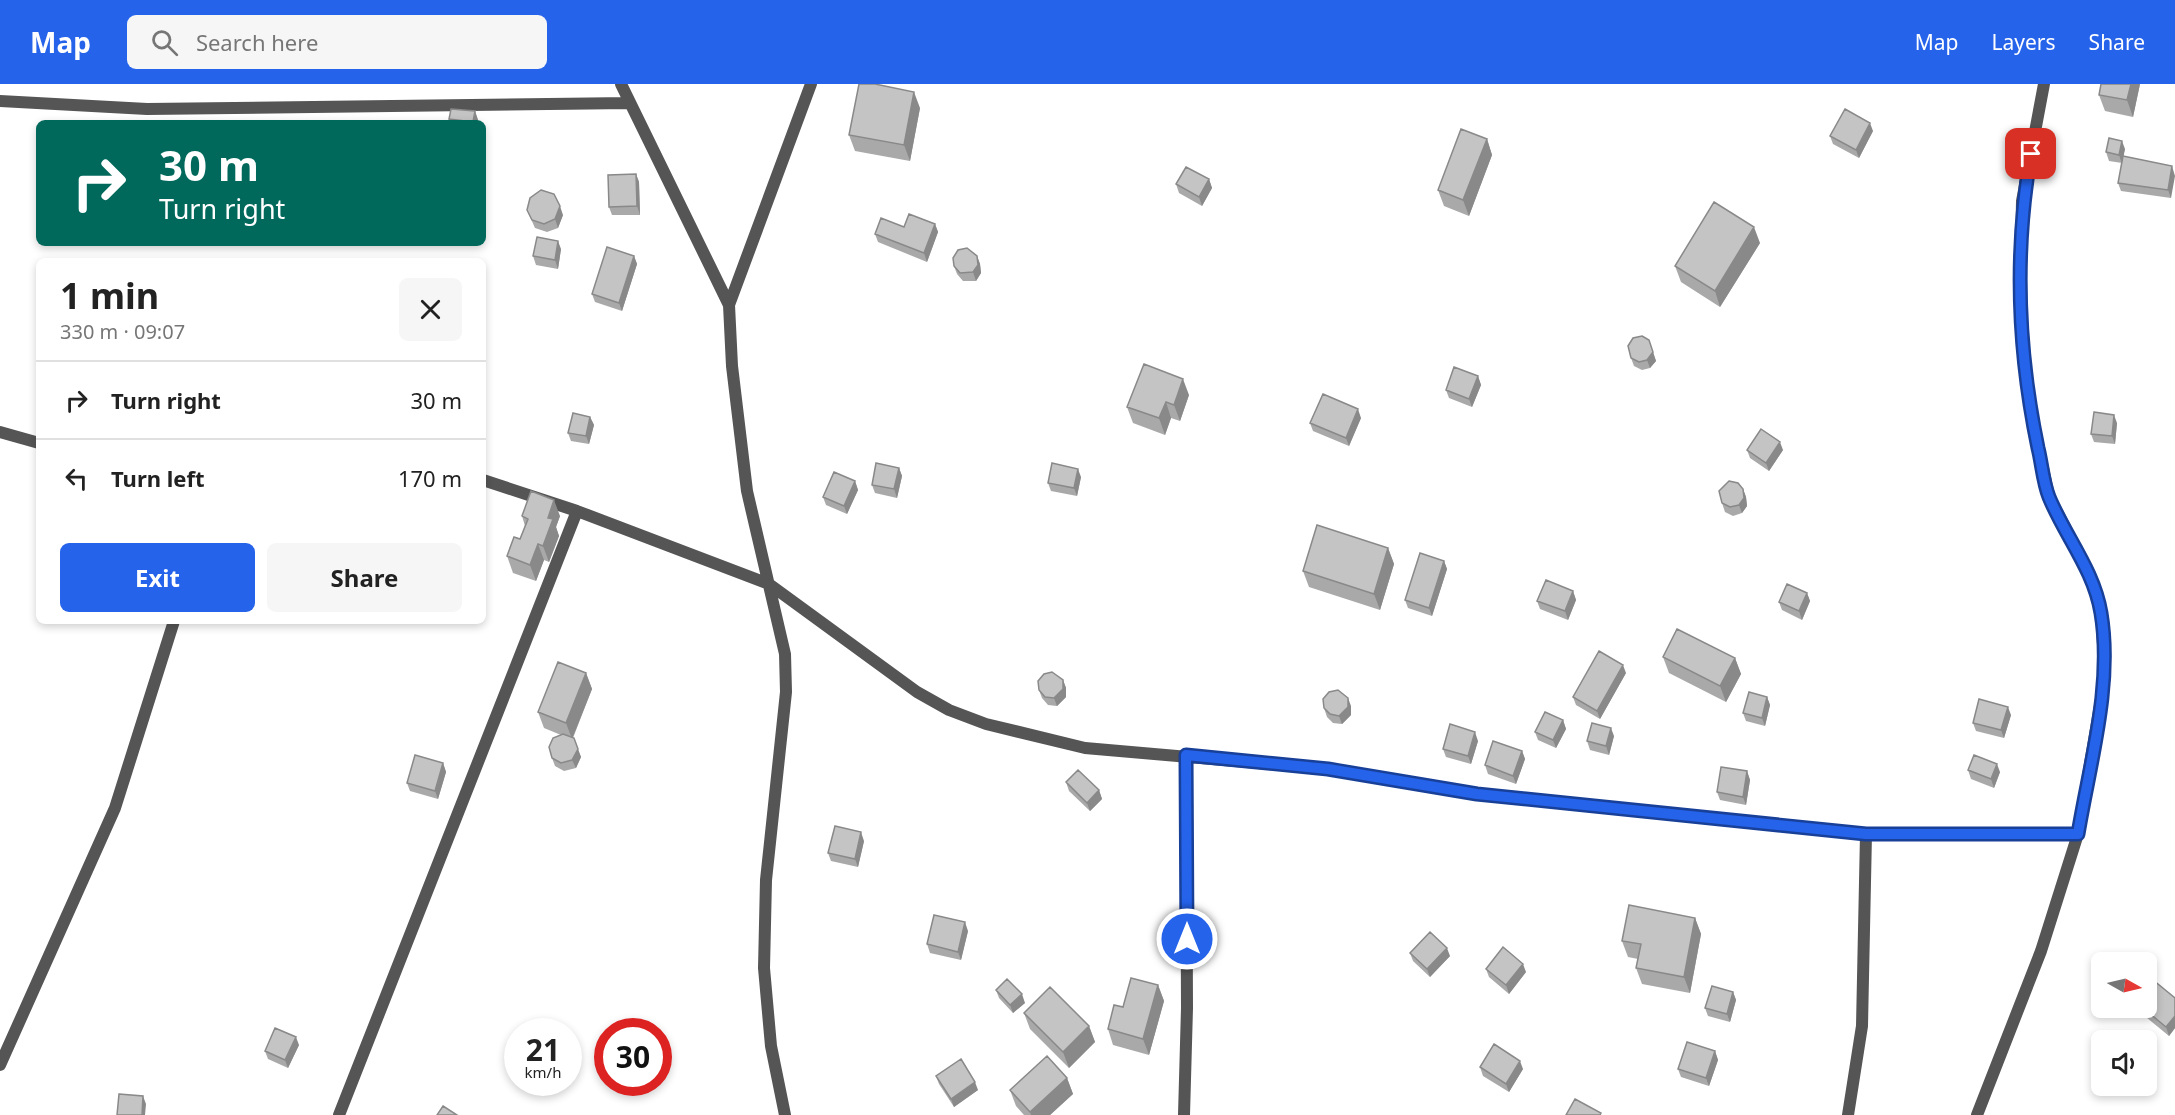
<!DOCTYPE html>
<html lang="en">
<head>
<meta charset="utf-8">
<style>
	body { margin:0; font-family:"Noto Sans",sans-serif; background:#f6f6f6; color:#222; height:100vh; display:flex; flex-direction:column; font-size:22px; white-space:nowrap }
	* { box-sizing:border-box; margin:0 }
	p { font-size:20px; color:#767676 }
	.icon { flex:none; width:33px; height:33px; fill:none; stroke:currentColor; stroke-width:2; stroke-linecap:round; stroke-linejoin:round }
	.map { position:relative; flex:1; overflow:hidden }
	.details { position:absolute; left:36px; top:174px; width:450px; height:366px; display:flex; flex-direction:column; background:#fff; border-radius:9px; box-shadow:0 3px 9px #0003 }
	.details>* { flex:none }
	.guide { position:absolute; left:36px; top:36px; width:450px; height:126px; border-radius:9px; box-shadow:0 3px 9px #0003; background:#00695c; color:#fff; overflow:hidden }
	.needle { width:39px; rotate:98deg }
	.controls { position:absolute; left:2091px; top:868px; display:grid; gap:12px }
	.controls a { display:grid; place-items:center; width:66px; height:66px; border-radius:9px; background:#fff; box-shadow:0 3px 9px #0003; font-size:30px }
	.speed { position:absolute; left:504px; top:934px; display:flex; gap:12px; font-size:30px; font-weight:700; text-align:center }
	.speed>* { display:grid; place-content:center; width:78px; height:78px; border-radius:50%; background:#fff; box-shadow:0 3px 9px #0003; line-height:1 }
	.speed small { font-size:15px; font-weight:400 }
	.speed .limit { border:9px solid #d22; background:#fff; color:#111 }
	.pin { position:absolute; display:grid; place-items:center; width:51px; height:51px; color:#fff; margin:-26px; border-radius:12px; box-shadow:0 3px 9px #0006 }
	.me { position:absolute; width:66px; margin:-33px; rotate:0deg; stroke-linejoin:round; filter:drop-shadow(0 0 4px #0008) }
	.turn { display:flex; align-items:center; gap:21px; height:126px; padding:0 24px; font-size:27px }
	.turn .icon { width:78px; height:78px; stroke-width:2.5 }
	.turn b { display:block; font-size:42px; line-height:51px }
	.round { display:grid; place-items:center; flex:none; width:63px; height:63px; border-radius:9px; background:#f6f6f6 }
	.summary { display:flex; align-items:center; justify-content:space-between; height:102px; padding:0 24px }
	h1 { font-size:36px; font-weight:700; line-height:45px }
	.cta { display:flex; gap:12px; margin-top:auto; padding:12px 24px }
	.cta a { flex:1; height:69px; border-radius:9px; background:#2563eb; color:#fff; font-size:24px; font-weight:700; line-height:69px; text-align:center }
	.cta a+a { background:#f6f6f6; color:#222 }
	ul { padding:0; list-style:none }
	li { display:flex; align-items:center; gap:18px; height:78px; padding:0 24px; border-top:2px solid #e0e0e0 }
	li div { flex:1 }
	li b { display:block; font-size:22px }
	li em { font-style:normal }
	header { display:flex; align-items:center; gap:36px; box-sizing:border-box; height:84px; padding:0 30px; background:#2563eb; color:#fff }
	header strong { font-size:28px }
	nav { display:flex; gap:33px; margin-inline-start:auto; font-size:21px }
	.search { width:420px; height:54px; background:#f6f6f6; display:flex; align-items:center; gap:15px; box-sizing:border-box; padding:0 21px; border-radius:9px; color:#767676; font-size:22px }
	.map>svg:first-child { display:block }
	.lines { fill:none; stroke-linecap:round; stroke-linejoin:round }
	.street { stroke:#555; stroke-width:12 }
	.wall { fill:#a9a9a9 }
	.shaded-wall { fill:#898989 }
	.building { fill:#c4c4c4; stroke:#898989; stroke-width:1.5 }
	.route-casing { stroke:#184099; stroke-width:15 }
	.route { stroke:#2563eb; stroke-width:10 }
</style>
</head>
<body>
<header>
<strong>Map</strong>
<div class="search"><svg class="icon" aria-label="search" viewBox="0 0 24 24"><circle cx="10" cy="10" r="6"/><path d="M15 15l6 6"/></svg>Search here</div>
<nav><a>Map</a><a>Layers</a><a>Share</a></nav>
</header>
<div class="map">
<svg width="2175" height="1031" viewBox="0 0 2175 1031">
	<rect width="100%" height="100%" fill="#fff"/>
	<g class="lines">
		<path class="street" d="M621,0l108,221
			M0,17l147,8 482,-6
			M0,348l39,11
			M483,396l94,31 192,73 148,108 32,18 37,14 99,24 242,21 150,25 389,40h212
			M0,981l115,-257 59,-187
			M339,1031l238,-604
			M785,1031l-14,-69 -7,-78 2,-88 20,-188 -1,-38 -38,-163 -15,-125 -3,-61 82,-221
			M1184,1031l3,-107 -1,-253
			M1848,1031l14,-89 4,-192
			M1977,1031l64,-164 37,-117 27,-158 -4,-64 -11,-36 -41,-80 -20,-93 -9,-97 2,-105 22,-117"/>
	</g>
	<path class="wall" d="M2140,0l-7,33 -28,-6 -6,-16z
		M920,24l-10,53 -55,-10 -6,-16z
		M475,27l3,9 -1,3h-26l-2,-4z
		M1873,47l-14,27 -26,-14 -3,-8z
		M1487,55l5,16 -23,61 -25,-10 -6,-16z
		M2125,65l-2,7 49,10 -1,32 -50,-7 -3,-8 4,-20 -13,-2 -3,-9z
		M636,90l3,8 1,33h-28l-3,-8z
		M1209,95l3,9 -10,18 -23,-13 -3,-9z
		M527,126l36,5 -5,13 -11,4 -12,-4z
		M935,140l3,8 -11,30 -49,-20 -3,-8 29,-7z
		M1760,159l-40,64 -39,-25 -6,-16z
		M561,165l-3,20 -22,-4 -3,-9z
		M634,172l3,8 -15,47 -27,-9 -3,-8z
		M977,172l3,8 1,9 -5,8h-13l-6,-7 -3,-8z
		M1649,256l7,21 -6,7 -8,2 -8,-4 -3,-8z
		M1478,292l3,9 -9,22 -23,-9 -3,-8z
		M1189,311l-9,26 -9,-3 -6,17 -32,-12 -6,-16z
		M590,333l4,8 -5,19 -18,-3 -3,-8z
		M1361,334l-12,28 -36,-15 -3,-8z
		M2117,339l-2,21 -21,-2 -3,-8z
		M1747,366h36l-14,21 -19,-13z
		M899,384l3,8 -5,22 -22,-5 -3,-8z
		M1081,393l-4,19 -26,-5 -3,-8z
		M855,397l3,9 -11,24 -21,-9 -3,-8z
		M1743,405l3,8 1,9 -5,7 -9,3 -8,-4 -3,-9z
		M522,432h38l-4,11 3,9 -10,26 -5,-2 -8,21 -23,-8 -6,-17 13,-17 5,-13z
		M1388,464l6,16 -14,46 -71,-23 -6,-16z
		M1444,477l3,8 -15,47 -24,-8 -3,-8z
		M1573,507l3,9 -8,20 -28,-11 -3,-8z
		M1807,509l3,8 -8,19 -20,-10 -3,-8z
		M1663,573l72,1 6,16 -15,28 -57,-29z
		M586,589l6,16 -19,49 8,19 -5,11 -12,3 -9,-5 -3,-8 9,-23 -17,-7 -6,-16z
		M1626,589l-26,46 -24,-14 -3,-8z
		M1063,596l3,8v9l-9,9 -9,-1 -6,-7 -3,-8z
		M1767,613l3,8 -5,21 -19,-5 -3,-8z
		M1351,622v9l-9,9 -9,-1 -6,-6 -3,-9z
		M2011,631l-7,23 -28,-7 -3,-8z
		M1563,636l3,9 -10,19 -18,-8 -3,-8z
		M1614,652l-5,19 -19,-5 -3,-9z
		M1478,657l-7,23 -25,-7 -3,-8z
		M1522,667l3,8 -9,25 -28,-10 -3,-9z
		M443,679l3,9 -8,27 -28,-8 -3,-8z
		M1968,686l32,2 -6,16 -23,-9z
		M1747,687l3,9 -4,25 -26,-5 -3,-8z
		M1066,698l33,8 3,9 -12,12 -21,-20z
		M864,757l-6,26 -27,-6 -3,-8z
		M1695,834l6,16 -11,59 -48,-9 -6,-16 2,-9 -10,-2 -6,-16z
		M968,847l-7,29 -31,-7 -3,-9z
		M1410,869l40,3 -20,21 -17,-16z
		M1486,885l40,3 -17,22 -20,-17z
		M1158,901l6,16 -15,54 -36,-10 -5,-16 15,-22z
		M996,906l29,13 -12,10 -14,-15z
		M1733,908l3,8 -6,22 -22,-6 -3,-8z
		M2175,914v30l-6,8 -34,-28h11z
		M1024,929l65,13 6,16 -26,26 -39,-39z
		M299,961l-11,23 -20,-9 -3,-8z
		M1715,967l3,9 -9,26 -28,-9 -3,-8z
		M1480,983l43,2 -14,23 -26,-16z
		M936,992l42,14 -24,17 -15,-23z
		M1067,994l6,16 -23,21h-26l-8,-9 -6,-16z"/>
	<path class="shaded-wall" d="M2131,0h9l-7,33 -6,-17z
		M914,8l6,16 -10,53 -6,-16z
		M475,27l3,9 -1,3h-4v-1z
		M1870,39l3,8 -14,27 -3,-8z
		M1487,55l5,16 -23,61 -6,-16z
		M2122,57l3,8 -3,15 -3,-9z
		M2172,82l3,10 -4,22 -3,-8z
		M636,90l3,8 1,33 -3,-9z
		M1209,95l3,9 -10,18 -3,-9z
		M560,122l3,9 -5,13 -3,-9z
		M935,140l3,8 -11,30 -3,-9z
		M1754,143l6,16 -40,64 -5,-16z
		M558,157l3,8 -3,20 -3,-9z
		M634,172l3,8 -15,47 -3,-8z
		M977,172l3,8 1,9 -5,8 -3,-9z
		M1649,256l7,21 -6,7 -3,-8z
		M1478,292l3,9 -9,22 -3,-8z
		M1183,295l6,16 -9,26 -6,-16z
		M1166,318l5,16 -6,17 -6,-17z
		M1358,325l3,9 -12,28 -3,-8z
		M2114,331l3,8 -2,21 -3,-8z
		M590,333l4,8 -5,19 -3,-8z
		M1780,358l3,8 -14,21 -3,-8z
		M899,384l3,8 -5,22 -3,-9z
		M1078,385l3,8 -4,19 -3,-8z
		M855,397l3,9 -11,24 -3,-8z
		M1743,405l3,8 1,9 -5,7 -3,-8z
		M554,416l6,16 -4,11 3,9 -10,26 -6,-16 5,-28z
		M538,460l6,16 -8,21 -6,-16z
		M1388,464l6,16 -14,46 -6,-16z
		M1444,477l3,8 -15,47 -3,-8z
		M1573,507l3,9 -8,20 -3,-9z
		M1807,509l3,8 -8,19 -3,-9z
		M1735,574l6,16 -15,28 -6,-16z
		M1623,581l3,8 -26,46 -3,-8z
		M586,589l6,16 -20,50 -6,-16z
		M1063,596l3,8v9l-9,9 -3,-8z
		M1767,613l3,8 -5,21 -3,-8z
		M1348,614l3,8v9l-9,9 -3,-8z
		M2008,623l3,8 -7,23 -3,-8z
		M1563,636l3,9 -10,19 -3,-8z
		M1611,644l3,8 -5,19 -3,-9z
		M1475,648l3,9 -7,23 -3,-8z
		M578,665l3,8 -5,11 -4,-8z
		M1522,667l3,8 -9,25 -3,-8z
		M443,679l3,9 -8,27 -3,-8z
		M1997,680l3,8 -6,16 -3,-9z
		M1747,687l3,9 -4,25 -3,-8z
		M1099,706l3,9 -12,12 -3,-8z
		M861,748l3,9 -6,26 -3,-8z
		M1695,834l6,16 -11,59 -6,-16z
		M965,838l3,9 -7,29 -3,-8z
		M1447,864l3,8 -20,21 -3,-8z
		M1523,880l3,8 -17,22 -3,-9z
		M1158,901l6,16 -15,54 -6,-16z
		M1733,908l3,8 -6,22 -3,-8z
		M1022,910l3,9 -12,10 -3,-8z
		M2175,932v12l-6,8 -3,-9z
		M1089,942l6,16 -26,26 -6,-16z
		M296,953l3,8 -11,23 -3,-8z
		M1715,967l3,9 -9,26 -3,-8z
		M1520,977l3,8 -14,23 -3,-8z
		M1067,994l6,16 -23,21h-19l-1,-3z
		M975,998l3,8 -24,17 -3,-8z
		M143,1012l3,8 -1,11h-3z"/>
	<path class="building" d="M859,0h16l39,8 -10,53 -55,-10z
		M2101,0h30l-4,16 -28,-5z
		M451,25l24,2 -2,11 -24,-3z
		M1845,25l25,14 -14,27 -26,-14z
		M1461,45l26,10 -24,61 -25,-10z
		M2109,54l13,3 -3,14 -13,-3z
		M2123,72l49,10 -4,24 -50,-7z
		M1186,83l23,12 -10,18 -23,-13z
		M636,90l1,32 -28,1 -1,-32z
		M541,106l13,4 6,12 -5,13 -11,5 -12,-4 -5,-10 3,-12z
		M1714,118l40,25 -39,64 -40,-25z
		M909,130l26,10 -11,29 -49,-19 6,-16 23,9z
		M537,153l21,4 -3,19 -22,-4z
		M607,163l27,9 -15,47 -27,-9z
		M967,164l10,8 1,9 -5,7 -13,1 -6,-7 -1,-8 5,-8z
		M1642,252l7,4 4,12 -6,8 -8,2 -8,-4 -3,-12 5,-8z
		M1144,280l39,15 -9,26 -8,-3 -7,16 -32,-11z
		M1454,283l24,9 -9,23 -23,-9z
		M1323,310l35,15 -12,29 -36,-15z
		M2094,328l20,3 -2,21 -21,-2z
		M573,329l17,4 -4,19 -18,-3z
		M1761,345l19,13 -14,21 -19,-13z
		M876,379l23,5 -5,21 -22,-4z
		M1052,379l26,6 -4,19 -26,-5z
		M834,388l21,9 -11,25 -21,-9z
		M1729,397l9,2 5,6 1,9 -5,7 -9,2 -8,-4 -3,-12z
		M531,407l23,9 -6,18 5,1 -10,27 -5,-2 -8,21 -23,-9 7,-19 6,2 8,-20 -6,-3z
		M1317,441l71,23 -14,46 -71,-23z
		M1420,469l24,8 -15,47 -24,-8z
		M1546,496l27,11 -8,20 -28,-10z
		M1787,500l20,9 -8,18 -20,-9z
		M1677,545l58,29 -15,28 -57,-29z
		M1599,567l24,14 -26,46 -24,-14z
		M558,578l28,11 -20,50 -28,-11z
		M1052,588l11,8v9l-9,9 -9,-1 -6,-7 -1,-9 6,-7z
		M1338,606l10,8v9l-9,9 -9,-2 -6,-6 -1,-9 6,-7z
		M1749,608l18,5 -5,21 -19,-5z
		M1979,615l29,8 -7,23 -28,-7z
		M1545,628l18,8 -10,20 -18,-8z
		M1592,639l19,5 -5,18 -19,-5z
		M1450,640l25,8 -7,24 -25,-7z
		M563,650l11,4 4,11 -6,11 -11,3 -9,-5 -3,-11 4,-9z
		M1493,657l29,10 -9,25 -28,-11z
		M415,671l28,8 -8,28 -28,-8z
		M1974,671l23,9 -6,15 -23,-9z
		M1721,683l26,4 -4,26 -26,-5z
		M1078,686l21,20 -12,13 -21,-21z
		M835,742l26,6 -6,27 -27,-6z
		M1629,821l66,13 -11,59 -48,-9 5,-24 -19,-3z
		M934,831l31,7 -7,30 -31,-8z
		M1430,848l17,16 -20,21 -17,-16z
		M1503,863l20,17 -17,21 -20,-16z
		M2147,891l28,23v18l-9,11 -23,-19h3v-31z
		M1131,894l27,7 -15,54 -35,-10 6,-24 9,2z
		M1007,895l15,15 -12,11 -14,-15z
		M1712,902l21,6 -6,22 -22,-6z
		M1050,903l39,39 -26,26 -39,-39z
		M275,944l21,9 -11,23 -20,-9z
		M1687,958l28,9 -9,27 -28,-9z
		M1494,960l26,17 -14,23 -26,-17z
		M1047,972l20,22 -37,34 -20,-22z
		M961,975l14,23 -24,17 -15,-23z
		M119,1010l24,2 -1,19h-25z
		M1575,1015l26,14 -1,2h-34z
		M443,1022l14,9h-20z"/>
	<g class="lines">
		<g class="route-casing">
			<path id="route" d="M1187,855l-1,-184 142,14 149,25 389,40h212c12,-72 35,-149 23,-221 -7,-43 -36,-77 -52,-116 -6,-15 -7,-33 -11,-49 -20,-96 -24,-197 -7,-294"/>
		</g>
		<use href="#route" class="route"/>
	</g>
</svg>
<div class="controls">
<a><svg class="needle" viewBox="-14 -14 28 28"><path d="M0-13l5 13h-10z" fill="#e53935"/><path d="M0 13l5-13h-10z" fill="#767676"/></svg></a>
<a><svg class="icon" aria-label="sound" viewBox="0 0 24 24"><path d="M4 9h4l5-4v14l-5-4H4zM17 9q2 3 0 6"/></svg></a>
</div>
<div class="speed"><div>21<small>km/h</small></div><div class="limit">30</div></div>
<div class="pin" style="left:2031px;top:70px;background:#d93025"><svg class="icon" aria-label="arrive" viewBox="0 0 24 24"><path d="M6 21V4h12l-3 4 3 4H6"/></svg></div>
<svg class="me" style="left:1187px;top:855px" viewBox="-20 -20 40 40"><circle r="17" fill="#2563eb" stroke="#fff" stroke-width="3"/><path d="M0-11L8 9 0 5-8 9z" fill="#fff"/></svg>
<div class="guide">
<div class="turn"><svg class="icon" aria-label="right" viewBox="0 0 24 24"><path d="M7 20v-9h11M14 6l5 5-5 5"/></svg><div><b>30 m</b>Turn right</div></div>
</div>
<section class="details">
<div class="summary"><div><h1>1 min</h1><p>330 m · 09:07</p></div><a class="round"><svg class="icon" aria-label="close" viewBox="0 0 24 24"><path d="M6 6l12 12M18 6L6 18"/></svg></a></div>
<ul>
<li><svg class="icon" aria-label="right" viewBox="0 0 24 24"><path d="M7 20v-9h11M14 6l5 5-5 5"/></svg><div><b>Turn right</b></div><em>30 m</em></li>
<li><svg class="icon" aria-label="left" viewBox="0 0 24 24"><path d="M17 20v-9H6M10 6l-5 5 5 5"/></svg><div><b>Turn left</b></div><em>170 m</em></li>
</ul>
<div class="cta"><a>Exit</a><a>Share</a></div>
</section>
</div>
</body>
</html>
